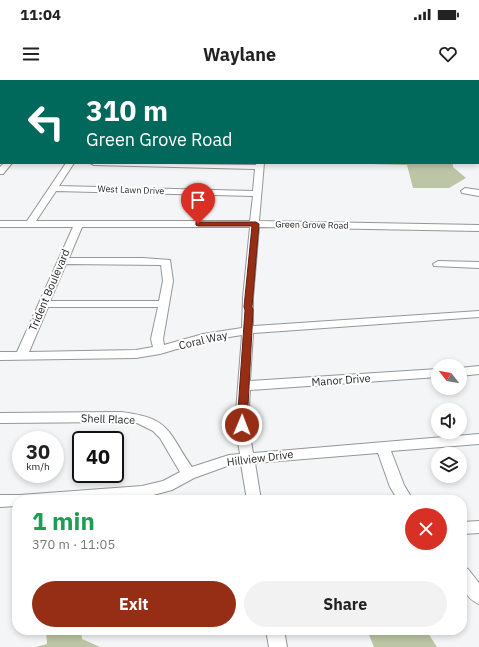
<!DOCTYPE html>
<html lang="en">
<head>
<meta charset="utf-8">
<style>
	body { margin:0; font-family:"IBM Plex Sans",sans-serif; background:#f2f2f2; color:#222; height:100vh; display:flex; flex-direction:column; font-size:15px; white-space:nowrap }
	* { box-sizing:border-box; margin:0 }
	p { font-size:13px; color:#767676 }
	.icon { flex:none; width:22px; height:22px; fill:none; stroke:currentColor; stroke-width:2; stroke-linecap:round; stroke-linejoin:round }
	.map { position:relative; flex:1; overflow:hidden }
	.sheet { position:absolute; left:12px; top:415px; width:455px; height:140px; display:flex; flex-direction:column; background:#fff; border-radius:16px; box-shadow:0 2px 6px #0003 }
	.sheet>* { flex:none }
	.guide { position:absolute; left:0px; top:0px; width:479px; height:84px; box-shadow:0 2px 6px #0003; background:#00695c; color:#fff; overflow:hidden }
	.needle { width:26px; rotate:301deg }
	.tools { position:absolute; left:431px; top:279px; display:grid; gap:8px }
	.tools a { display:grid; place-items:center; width:36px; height:36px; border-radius:50%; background:#fff; box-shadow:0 2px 6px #0003; font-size:20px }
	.speed { position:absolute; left:12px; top:351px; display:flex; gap:8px; font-size:20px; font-weight:700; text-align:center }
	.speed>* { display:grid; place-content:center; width:52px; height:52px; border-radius:50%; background:#fff; box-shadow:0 2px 6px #0003; line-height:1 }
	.speed small { font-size:10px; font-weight:400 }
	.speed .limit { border:2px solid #111; border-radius:6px; background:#fff; color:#111 }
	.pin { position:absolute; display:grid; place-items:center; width:34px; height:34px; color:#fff; margin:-41px -17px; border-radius:50% 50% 50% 0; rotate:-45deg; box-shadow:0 0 4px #0007 }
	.pin .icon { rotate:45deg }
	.me { position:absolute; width:44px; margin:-22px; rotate:1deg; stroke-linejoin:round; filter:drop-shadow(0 0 3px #0008) }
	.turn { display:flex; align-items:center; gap:14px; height:84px; padding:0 20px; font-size:18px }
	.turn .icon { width:52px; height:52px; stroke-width:2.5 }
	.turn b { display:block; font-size:28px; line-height:34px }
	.round { display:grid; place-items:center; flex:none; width:42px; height:42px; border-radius:21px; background:#f2f2f2 }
	.overview { display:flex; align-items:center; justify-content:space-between; height:68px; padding:0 20px }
	h1 { font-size:24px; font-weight:700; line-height:30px; color:#1e9e55 }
	.cta { display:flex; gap:8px; margin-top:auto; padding:8px 20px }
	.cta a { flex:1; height:46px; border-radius:24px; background:#962e16; color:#fff; font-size:16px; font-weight:700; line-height:46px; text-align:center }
	.cta a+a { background:#f2f2f2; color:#222 }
	.status { display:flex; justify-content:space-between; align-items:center; height:28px; padding:0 20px; background:#fff; direction:ltr }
	.status svg { height:11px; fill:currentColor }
	header { display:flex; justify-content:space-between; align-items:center; height:52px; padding:0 20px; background:#fff; font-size:18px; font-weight:700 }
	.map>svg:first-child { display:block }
	.forest { fill:#bcc5a5 }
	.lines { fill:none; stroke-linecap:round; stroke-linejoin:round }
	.minor-casing { stroke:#949698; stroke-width:2 }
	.minor { fill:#fff; fill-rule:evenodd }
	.route { fill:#962e16; stroke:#621e0e }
	.labels { text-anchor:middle; stroke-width:4; stroke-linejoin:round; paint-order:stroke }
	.far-street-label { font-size:9px; fill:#1f1f20; stroke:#fff }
	.street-label { font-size:11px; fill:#1f1f20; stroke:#fff }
</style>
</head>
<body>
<div class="status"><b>11:04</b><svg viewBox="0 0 49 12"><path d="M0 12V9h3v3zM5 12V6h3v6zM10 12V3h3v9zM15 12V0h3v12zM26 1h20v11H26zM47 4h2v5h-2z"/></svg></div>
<header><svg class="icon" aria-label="menu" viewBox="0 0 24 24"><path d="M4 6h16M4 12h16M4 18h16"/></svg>Waylane<svg class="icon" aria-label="heart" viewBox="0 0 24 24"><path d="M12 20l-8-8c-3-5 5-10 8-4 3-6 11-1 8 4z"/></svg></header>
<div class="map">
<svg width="479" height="567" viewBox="0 0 479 567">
	<rect width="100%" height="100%" fill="#f3f5f7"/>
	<path class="forest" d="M372,83h81v4l13,11 -17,10h-36l-6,-23 -35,-1z
		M46,550h35l1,9 18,8h-64l11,-3z
		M367,550h59l11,17h-63z"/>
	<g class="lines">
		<g class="minor-casing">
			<path id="minor" d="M20,0h6l1,1h-6z
				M265,0h6v1h-6z
				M384,0h6v1h-6z
				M431,0h6v1h-6z
				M0,15h1v4h-1z
				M478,32h1v4h-1z
				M0,33h1v4h-1z
				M478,50h1v5h-1z
				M0,54h1v4h-1z
				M4,83h8l-9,11h-3v-7z
				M66,83h8l-15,23 194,5 2,-22 -161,-4 -4,-2 166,2v-2h8l-5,58 220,4v6l-220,-4 -6,71v28l226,-15v6l-226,16 -3,48 188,-12v8l-188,13c-2,23 -1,40 3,63l226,-19v10l-88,7 13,34 9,15h-15l-8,-13 -12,-34 -123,10 6,37h-14l-6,-36 -11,1 -36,13 -22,12 -30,8 -33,2h-92v6l-17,1v-12h20l122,-9 21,-5 17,-9 -20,-34 -7,-7 -16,-8 -16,-1 -121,1v-10l121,-1c50,6 46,19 71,55l37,-12 11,-1 -5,-29 1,-13 6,-77 -38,6 -44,13 -24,4 -136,2v-8h17l56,-125h-73v-6h27zM56,111l197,5 -3,25h-214zM82,147h168l-7,71 -1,30 -39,6 -39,11 -1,-6 10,-58 -3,-21 -27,-2h-74zM66,184l95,1 2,16 -4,20h-109zM48,227h110l-7,32 2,8 -17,3 -107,2z
				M465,108l14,2v6l-17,-3 -1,-2z
				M438,181l41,1v6l-45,-2 -1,-2z
				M479,286v8l-19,2v-8z
				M479,441v12l-17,1v-12z
				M462,487l6,2 11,14v21c-17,-7 -17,-22 -17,-37z
				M266,550h18l3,17h-18z"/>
		</g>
		<use href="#minor" class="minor"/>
	</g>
	<path class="route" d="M196,142h60l3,2 -7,83 1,3 -6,115 -1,3h-7l-2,-3 8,-115 -1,-3 8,-81h-54l-2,-1z"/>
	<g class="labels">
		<g class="far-street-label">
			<text transform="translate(131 110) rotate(2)" y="3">West Lawn Drive</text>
			<text transform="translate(312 145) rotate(1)" y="3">Green Grove Road</text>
		</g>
		<g class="street-label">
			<text transform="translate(49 210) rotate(-67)" y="4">Trident Boulevard</text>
			<text transform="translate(203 260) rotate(-13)" y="4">Coral Way</text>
			<text transform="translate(341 300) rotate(-4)" y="4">Manor Drive</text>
			<text transform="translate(108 339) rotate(2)" y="4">Shell Place</text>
			<text transform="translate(260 378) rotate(-7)" y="4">Hillview Drive</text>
		</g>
	</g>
</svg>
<div class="tools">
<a><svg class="needle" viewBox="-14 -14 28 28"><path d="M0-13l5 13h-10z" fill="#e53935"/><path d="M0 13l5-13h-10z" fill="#767676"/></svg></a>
<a><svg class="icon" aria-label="sound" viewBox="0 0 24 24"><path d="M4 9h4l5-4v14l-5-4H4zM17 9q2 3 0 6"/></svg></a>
<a><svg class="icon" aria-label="layers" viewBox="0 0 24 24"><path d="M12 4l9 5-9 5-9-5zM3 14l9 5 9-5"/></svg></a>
</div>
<div class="speed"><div>30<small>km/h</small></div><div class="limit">40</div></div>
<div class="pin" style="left:198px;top:144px;background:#d93025"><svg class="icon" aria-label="arrive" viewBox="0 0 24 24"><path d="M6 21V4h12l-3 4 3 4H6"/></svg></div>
<svg class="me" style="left:242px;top:345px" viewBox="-20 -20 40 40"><circle r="17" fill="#962e16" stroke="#fff" stroke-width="3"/><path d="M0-11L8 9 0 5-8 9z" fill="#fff"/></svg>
<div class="guide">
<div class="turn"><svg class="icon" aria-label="left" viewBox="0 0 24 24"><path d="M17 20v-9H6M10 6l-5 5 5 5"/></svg><div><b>310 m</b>Green Grove Road</div></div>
</div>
<section class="sheet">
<div class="overview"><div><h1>1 min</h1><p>370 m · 11:05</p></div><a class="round" style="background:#d93025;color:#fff"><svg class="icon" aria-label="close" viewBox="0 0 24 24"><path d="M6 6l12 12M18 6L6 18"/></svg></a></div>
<div class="cta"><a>Exit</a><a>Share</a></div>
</section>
</div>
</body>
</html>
